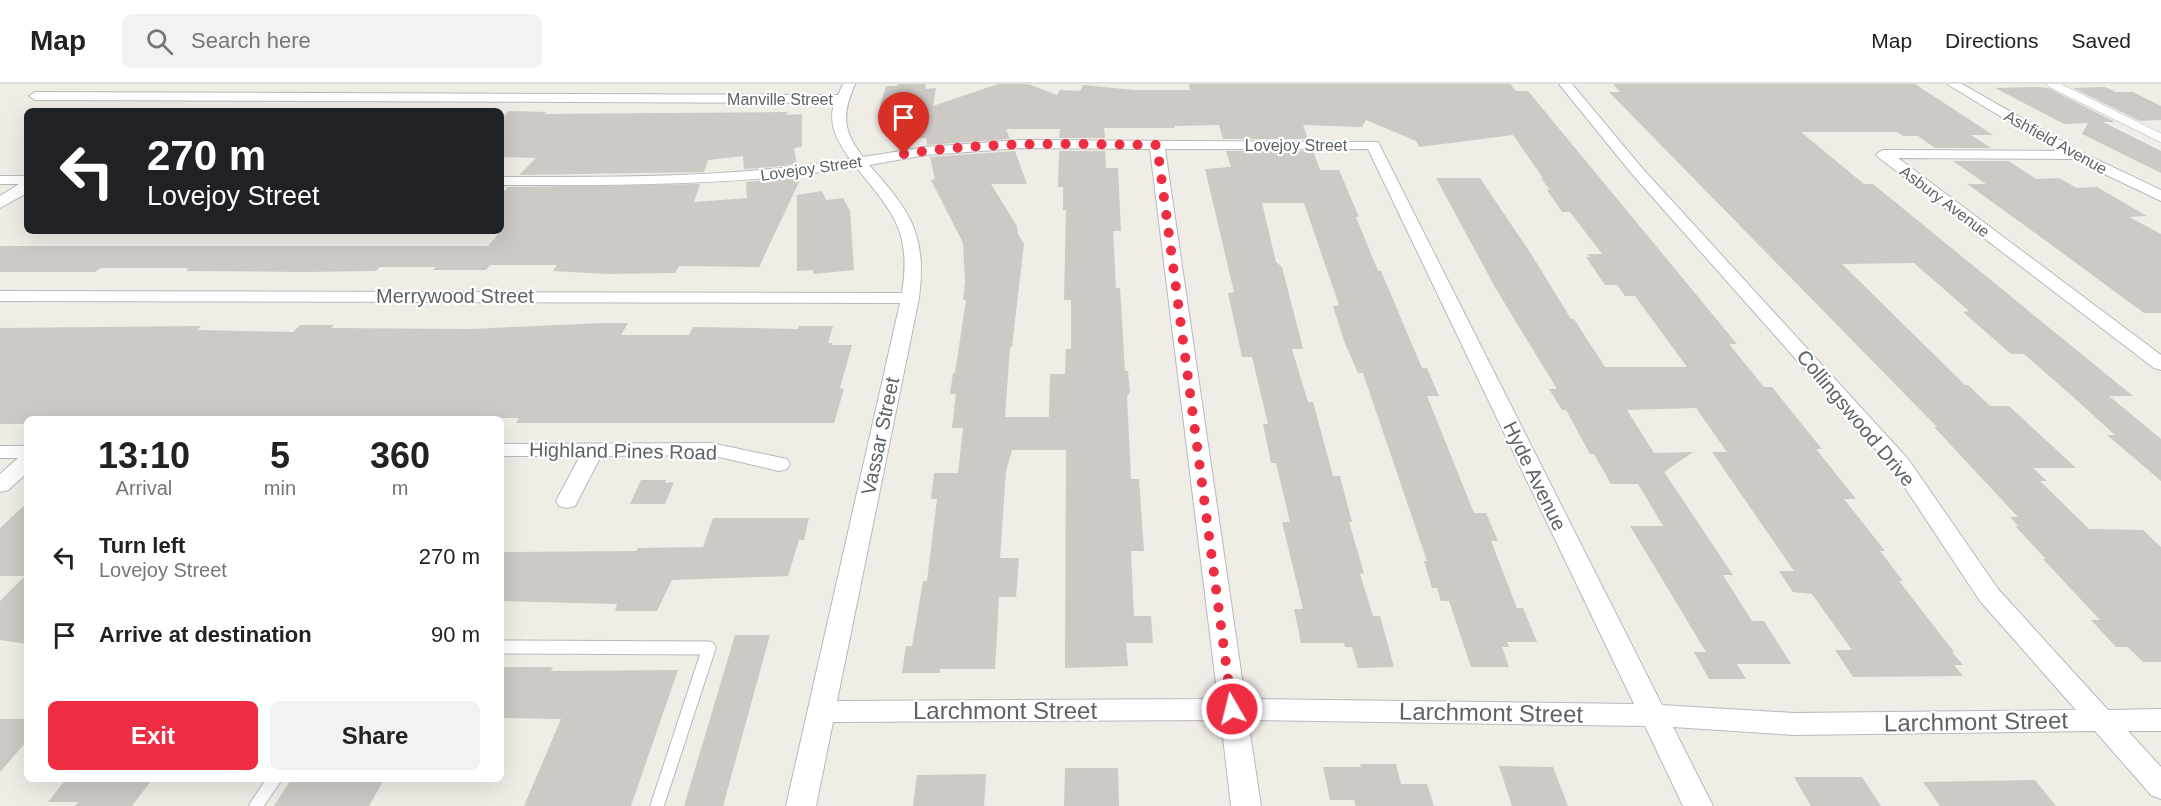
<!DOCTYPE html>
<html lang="en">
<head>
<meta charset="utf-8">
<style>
	body { margin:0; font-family:Arial,sans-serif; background:#f2f2f2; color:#222; height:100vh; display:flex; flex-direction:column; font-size:22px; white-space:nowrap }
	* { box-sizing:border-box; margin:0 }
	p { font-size:20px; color:#767676 }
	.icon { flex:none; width:33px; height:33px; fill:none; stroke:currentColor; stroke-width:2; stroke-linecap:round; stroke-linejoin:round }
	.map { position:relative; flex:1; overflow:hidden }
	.side { position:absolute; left:24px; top:332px; width:480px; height:366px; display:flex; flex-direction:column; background:#fff; border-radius:9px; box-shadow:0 6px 24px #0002 }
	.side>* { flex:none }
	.top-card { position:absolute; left:24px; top:24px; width:480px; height:126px; border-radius:9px; box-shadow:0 6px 24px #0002; background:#202124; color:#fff; overflow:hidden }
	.pin { position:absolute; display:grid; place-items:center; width:51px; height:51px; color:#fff; margin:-62px -26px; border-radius:50% 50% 50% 0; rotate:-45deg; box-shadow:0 0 6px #0007 }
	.pin .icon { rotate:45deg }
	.me { position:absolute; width:66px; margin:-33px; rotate:352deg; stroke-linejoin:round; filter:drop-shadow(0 0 4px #0008) }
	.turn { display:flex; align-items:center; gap:21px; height:126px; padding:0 24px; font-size:27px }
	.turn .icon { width:78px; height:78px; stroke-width:2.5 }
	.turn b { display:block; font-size:42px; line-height:51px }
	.eta { display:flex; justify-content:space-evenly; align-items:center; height:102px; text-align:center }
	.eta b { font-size:36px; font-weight:700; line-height:42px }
	.button { display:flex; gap:12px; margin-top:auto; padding:12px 24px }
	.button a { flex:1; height:69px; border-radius:9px; background:#ef2d42; color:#fff; font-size:24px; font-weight:700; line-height:69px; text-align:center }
	.button a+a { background:#f2f2f2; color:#222 }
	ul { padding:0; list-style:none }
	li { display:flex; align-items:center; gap:18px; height:78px; padding:0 24px }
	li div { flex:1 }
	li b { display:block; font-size:22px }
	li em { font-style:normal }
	header { display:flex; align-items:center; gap:36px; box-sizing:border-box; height:84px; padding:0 30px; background:#fff; border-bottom:2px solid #e0e0e0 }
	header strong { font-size:28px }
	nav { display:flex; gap:33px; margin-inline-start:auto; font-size:21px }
	.search { width:420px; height:54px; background:#f2f2f2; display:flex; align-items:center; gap:15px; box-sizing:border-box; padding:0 21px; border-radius:9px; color:#767676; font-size:22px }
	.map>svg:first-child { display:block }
	.building { fill:#cdc9c5 }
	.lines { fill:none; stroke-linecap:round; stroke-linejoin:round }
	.lane-far1-casing { stroke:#b6babd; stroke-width:9 }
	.lane-casing { stroke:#b6babd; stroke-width:15 }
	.street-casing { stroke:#b6babd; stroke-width:2 }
	.lane-far1 { stroke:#fff; stroke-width:8 }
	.lane { stroke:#fff; stroke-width:13 }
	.street { fill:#fff; fill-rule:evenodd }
	.route { stroke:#ef2d42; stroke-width:10; stroke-dasharray:0 18 }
	.labels { text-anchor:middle; stroke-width:4.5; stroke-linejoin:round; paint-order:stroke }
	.far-street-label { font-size:16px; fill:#5d6367; stroke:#fff }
	.street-label { font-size:20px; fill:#5d6367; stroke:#fff }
	.near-street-label { font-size:24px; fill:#5d6367; stroke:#fff }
</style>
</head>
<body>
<header>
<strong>Map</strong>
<div class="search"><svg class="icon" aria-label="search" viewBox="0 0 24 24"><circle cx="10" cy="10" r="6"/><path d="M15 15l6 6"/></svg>Search here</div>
<nav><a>Map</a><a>Directions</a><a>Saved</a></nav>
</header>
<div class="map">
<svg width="2161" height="722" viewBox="0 0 2161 722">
	<rect width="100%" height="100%" fill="#f0ece6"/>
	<path class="building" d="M898,0h28l-1,5 11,-1 -3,18 65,-22h30l29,11 3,-5 20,1 3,-6 51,5h56l-1,-6h321l6,7h12l209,253h-8l35,43h8l50,62h-6l40,50h-12l41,52h-5l23,30h-4l55,71h-2l11,13h-9l9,11 -110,1 -18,-27h17l-40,-56 -19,-2 -14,-21h15l-82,-119h15l-31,-44 -69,2 27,43 39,-1 -29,20 69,103h-10l29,46h12l27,43h-54l9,15h-37l-15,-27h12l-76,-126h33l-25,-42h-27l-17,-30h-4l-24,-44h-4l-13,-21h8l-61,-100 -60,-111h44l53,79 38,62h3l31,48h82l-52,-71h-10l-8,-11h-12l-19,-28h4l-3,-3h15l-32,-42h-8l-15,-22h3l-9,-12h2l-30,-43 -94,12 -3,-6 -50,-21 -4,7 -59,-2 5,14h-85l-4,-14 -45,1 1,2h-71l1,10h-46l1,-9h-54l4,10 -83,6 -1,-7 -29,2 -3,-10 -8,1 -6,-25 6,-20h11z
		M1613,0h302l78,51h-22l20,13h-56l-17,-12h-15l-6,-4h-96l63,52h9l260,212h-24l52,43v42l-54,-46h8l-44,-40 -47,-41h-13l-48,-42 6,-1 -55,-48 -72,1 123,121h3l22,21h19l67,62h-43l14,13h-7l49,48 54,1 18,17v115h-18l-15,-15h-12l-25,-27h9l-57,-61h3l-31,-33h3l-8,-9h8l-84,-90h3l-328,-335h11z
		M2038,3l10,1 67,34h-12l58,29v22l-79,-39 6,-11 -24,1 -69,-36z
		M2105,3l11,5h17l28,14v14l-21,1 -67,-33z
		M509,27l37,1 -2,2 244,-2 -2,3 16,-1v33l-8,1 3,16 -34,4 -19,1 -1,-13 -35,4 -4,12 -185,3 17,-17 -35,-1v-38z
		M1015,67l12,33h-36l26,42 1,8 6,10 -12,103h-2l-5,70h44l1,-43h15l1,-25h5v-49h-7l2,-90h-3v-23h-5l1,-36h46l1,17h12l3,63h-8l3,57h4l5,83h3l2,21 -3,4 4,83h8l5,72h-13l3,65h17l2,27h-27l2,23 -63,2 1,-218h-54l-6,21 -6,87h19l-3,39h-17l-4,72h-55v4h-38l4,-27h6l11,-65h4l10,-82h-6l3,-26h24l5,-45h-11l4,-34h-6l3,-21h2l11,-73h-3l2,-18 -2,-39 -32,-63 4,-1 -5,-22z
		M1226,67h87l7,19h19l20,47h-3l22,54h3l41,97h5l12,28h-12l47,117h12l12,28h-7l26,67h6l14,34h-30l2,5h-7l7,20h-38l-22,-66h-8l-4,-13h-5l-8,-27h3l-64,-188h-5l-14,-32 -11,-35 6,-1 -35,-102h-42l14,59 6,5 21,82h-11l16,53h5l20,74h7l12,46h-3l15,51 -4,1 13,42h7l14,51 -36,1 -6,-21h-7l-1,-4h-43l-7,-34h9l-21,-87h8l-14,-59h-5l-8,-39h5l-16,-67h-10l-14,-64 6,-1 -29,-123 26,-2z
		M1953,77h56l27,18 23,-1 18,10 20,-1 50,29 -18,1 32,17v79h-17l-117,-86 -60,-43h19z
		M799,93l1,3 -41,87 -80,-1 -4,7 -68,1 -54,-3 4,-6h-67l-4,5h-53l3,-3h-56l-4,4 -73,1 -117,-1 3,-3h-88l-6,4h-95v-26h488l13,-15v-36l7,-8 192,-3 -6,18 53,-4 -1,-16z
		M822,107l4,9 17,-2 7,13 4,59 -41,4v-4l-16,1v-76z
		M604,239h24l-7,12h68l4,-8 105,2 1,-3h34l-5,17h5l-1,2h20l-12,43 4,1 -10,34h-318l3,-5h-492v6h-27v-96l201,-2 -4,4 96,2 7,-7h34l-3,3 140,1z
		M641,396h25l-1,3 9,-1 -9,22h-35z
		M27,419v141l-27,-4v-39l25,-25h-25v-48z
		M713,434h96l-5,22h-5l-11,36 -116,4 -15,31h-42l2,-7 -116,-3v-49l135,-1 2,-3 65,-1z
		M735,551h35l-47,171h-39z
		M501,583h52l-2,4 127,-1 -47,136h-107l37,-87 -60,-1z
		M0,635h27v22l-27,31z
		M1360,680h36l5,20h26l7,22h-78l-2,-6h-24l-7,-33h38z
		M1499,682l54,1 15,39h-56z
		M1065,684h53l1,38h-55z
		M986,690l-2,32h-71l4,-31z
		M1794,693h68l19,29h-70z
		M67,694h86l-21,28h-57l3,-4h-30z
		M292,694h93l-16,28h-95z
		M2035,696l21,26h-116l-17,-24z"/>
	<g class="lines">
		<g class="lane-far1-casing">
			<path id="lane-far1" d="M2052,0l109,54"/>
		</g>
		<g class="lane-casing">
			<path id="lane" d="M501,563l208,1 -52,158
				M256,722l19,-28"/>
		</g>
		<g class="street-casing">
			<path id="street" d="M843,0h12c-13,30 -13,46 8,73l63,-10 95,-7 357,2 284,563 132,8 282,-3 -96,-109 -88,-133 -260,-294 -73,-90h13l70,84 266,291 90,130 110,121 53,-1v22h-33l33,36v32l-10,-4 -56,-64 -301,4 -121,-8 40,79h-30l-38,-80 -397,-6 13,86h-30l-10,-86 -388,2 -17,84h-30l114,-503 -900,-2v-10l902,2c10,-63 -10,-81 -46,-126 -118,19 -236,18 -355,18v-8c117,0 233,1 349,-18 -13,-18 -22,-34 -16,-56l-799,-3 -6,-4 6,-4 803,3zM1021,64l129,1 68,550 -381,2 82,-403c8,-65 -9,-87 -50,-133l57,-10zM1165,65h203l266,555 -389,-5z
				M1947,0h15l119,68 80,38v11l-88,-42 -175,-1 263,197v15l-7,-2 -276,-211 -2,-3 7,-4 175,1z
				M0,92h27v17l-27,15v-12l19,-12h-19z
				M711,359l76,16 3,5 -3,5 -8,2 -68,-16 -110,1 -26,50 -8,2 -8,-2 -3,-5 24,-45h-79v-12z
				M0,362h27v27l-19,17 -8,2v-18l18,-16h-18z"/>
		</g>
		<use href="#lane-far1" class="lane-far1"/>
		<use href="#lane" class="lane"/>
		<use href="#street" class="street"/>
	</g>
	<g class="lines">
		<path class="route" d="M904,70c84,-13 169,-10 253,-9l75,564"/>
	</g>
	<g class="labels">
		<g class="far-street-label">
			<text x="780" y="21">Manville Street</text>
			<text transform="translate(2056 58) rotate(29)" y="6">Ashfield Avenue</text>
			<text x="1296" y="67">Lovejoy Street</text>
			<text transform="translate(811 84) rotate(-8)" y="6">Lovejoy Street</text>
			<text transform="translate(1945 117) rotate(37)" y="6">Asbury Avenue</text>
		</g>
		<g class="street-label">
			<text x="455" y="219">Merrywood Street</text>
			<text transform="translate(1856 334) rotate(50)" y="7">Collingswood Drive</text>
			<text transform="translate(880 352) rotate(-78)" y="7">Vassar Street</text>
			<text transform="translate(623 367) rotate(1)" y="7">Highland Pines Road</text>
			<text transform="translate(1535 392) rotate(64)" y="7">Hyde Avenue</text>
		</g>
		<g class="near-street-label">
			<text x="1005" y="635">Larchmont Street</text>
			<text transform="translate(1491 629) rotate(1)" y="8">Larchmont Street</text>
			<text transform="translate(1976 638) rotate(-1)" y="8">Larchmont Street</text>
		</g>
	</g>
</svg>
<div class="pin" style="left:904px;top:70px;background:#d93025"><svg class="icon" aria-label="arrive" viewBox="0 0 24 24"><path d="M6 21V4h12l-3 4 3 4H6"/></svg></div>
<svg class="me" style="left:1232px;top:625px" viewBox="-20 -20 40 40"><circle r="17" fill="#ef2d42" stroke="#fff" stroke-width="3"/><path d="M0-11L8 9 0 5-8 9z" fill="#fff"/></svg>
<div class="top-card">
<div class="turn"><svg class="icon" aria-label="left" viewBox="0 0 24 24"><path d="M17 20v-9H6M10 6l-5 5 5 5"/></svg><div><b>270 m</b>Lovejoy Street</div></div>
</div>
<section class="side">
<div class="eta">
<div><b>13:10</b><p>Arrival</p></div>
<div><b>5</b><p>min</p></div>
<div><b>360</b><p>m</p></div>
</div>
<ul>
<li><svg class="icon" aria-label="left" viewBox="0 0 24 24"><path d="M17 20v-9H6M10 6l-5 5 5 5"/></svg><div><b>Turn left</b><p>Lovejoy Street</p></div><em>270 m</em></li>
<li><svg class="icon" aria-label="arrive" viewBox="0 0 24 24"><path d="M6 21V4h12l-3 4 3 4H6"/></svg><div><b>Arrive at destination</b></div><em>90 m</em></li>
</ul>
<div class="button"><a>Exit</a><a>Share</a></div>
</section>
</div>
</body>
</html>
